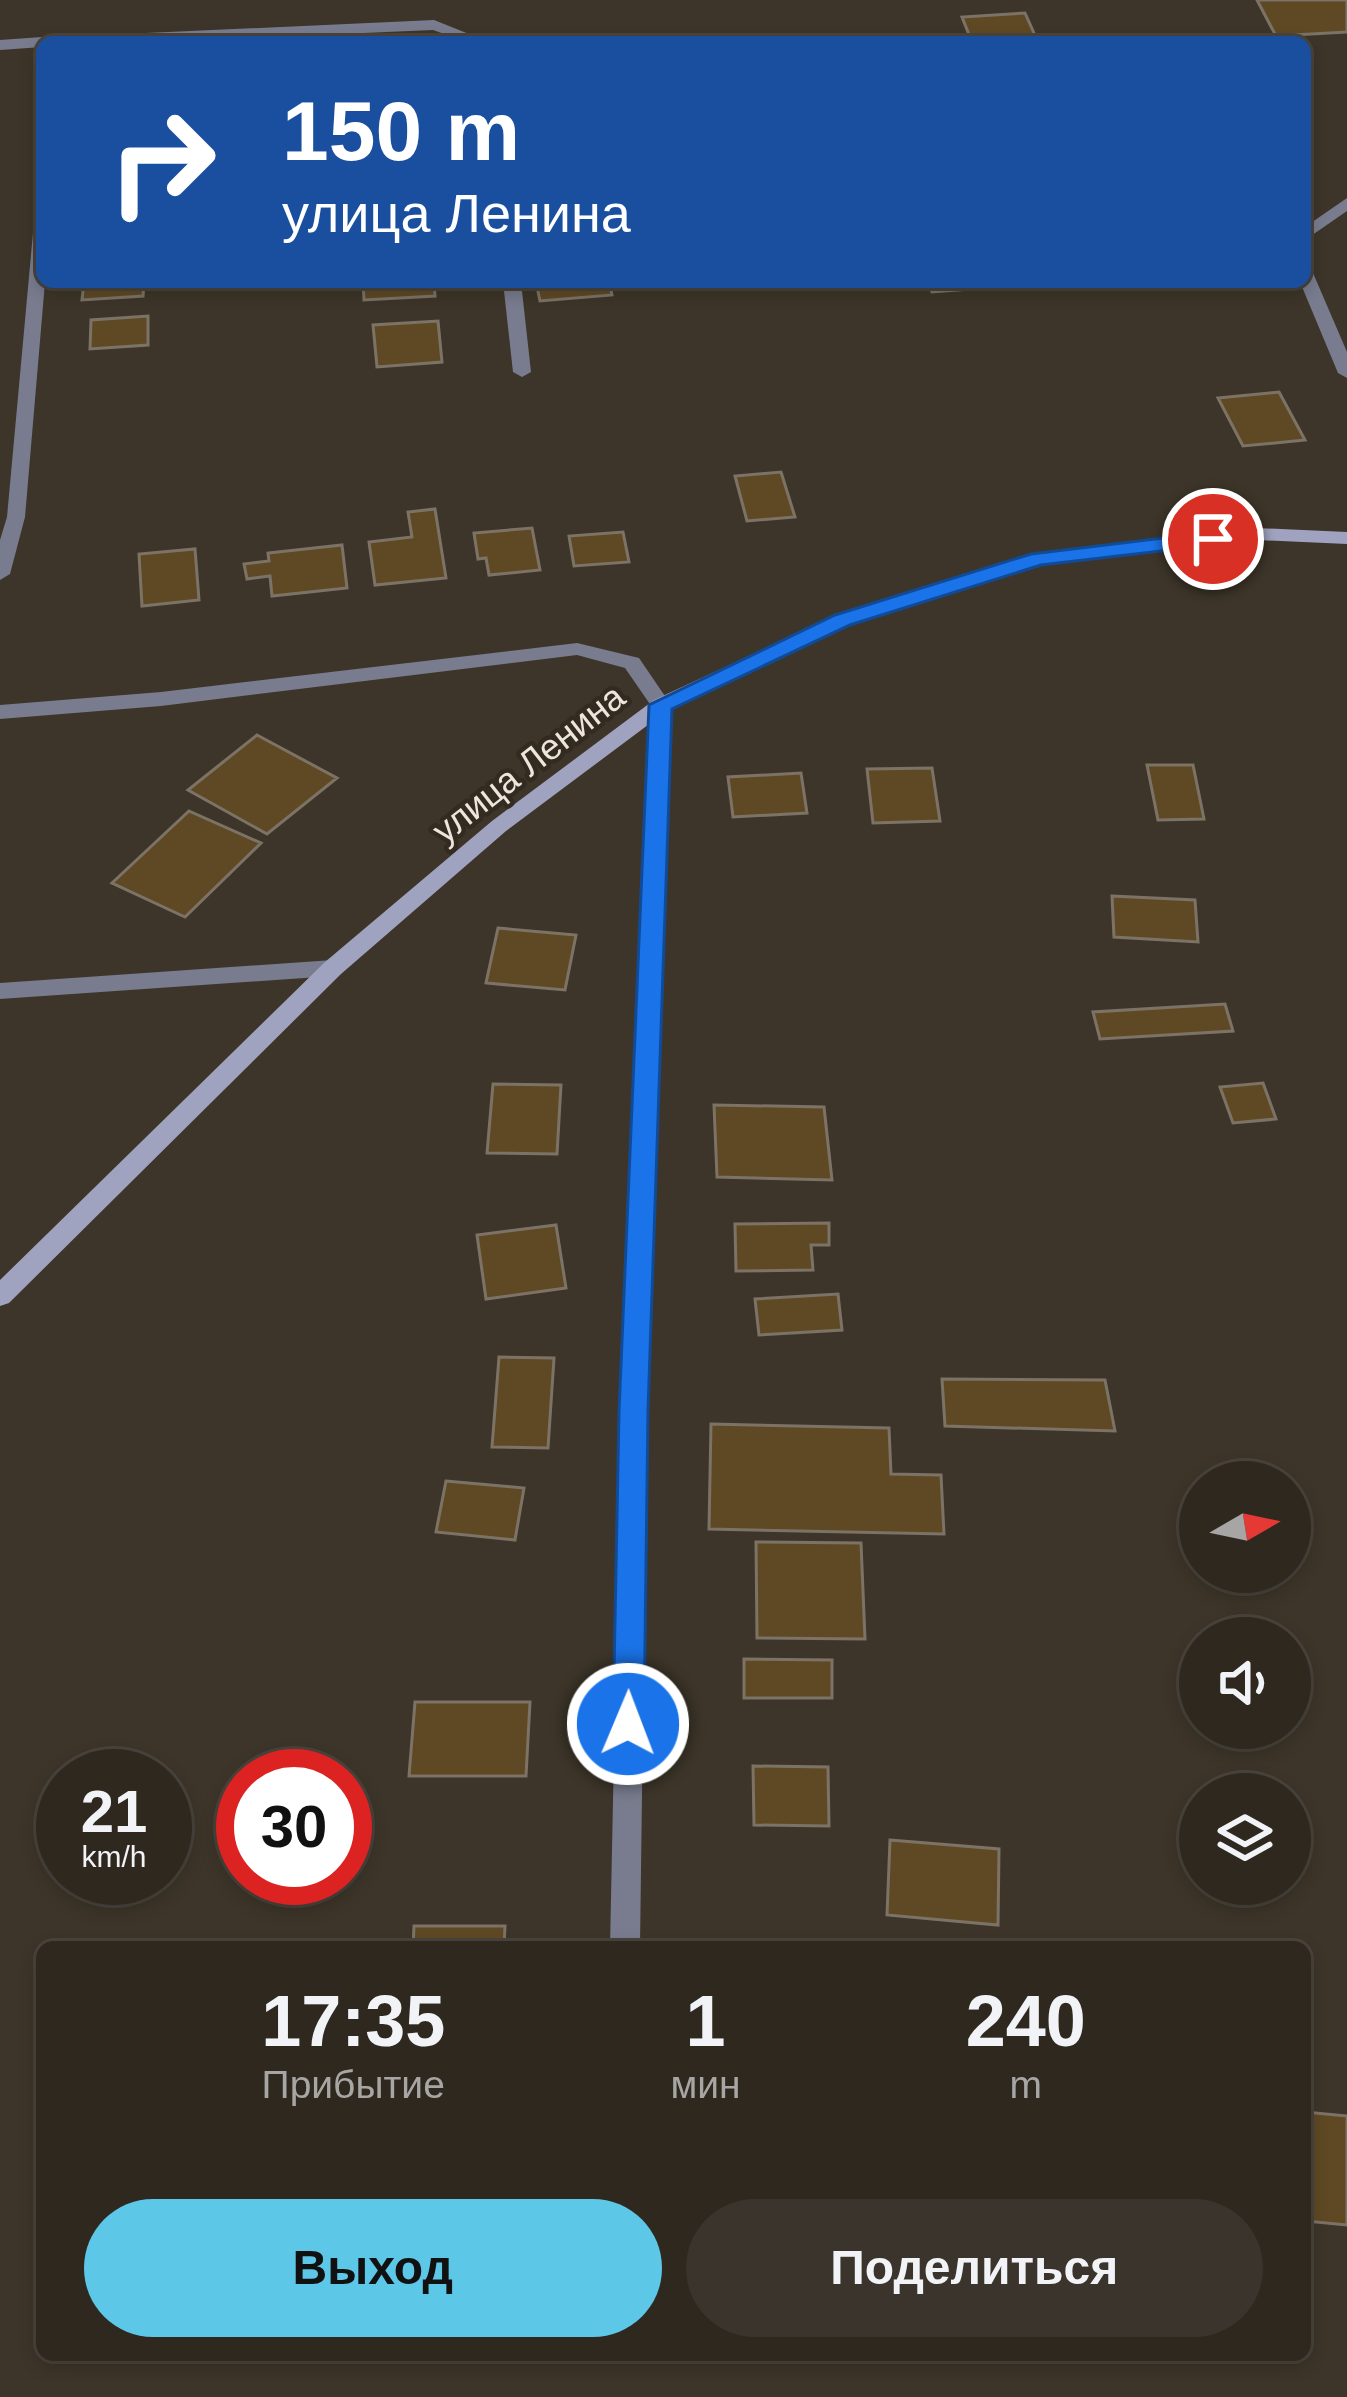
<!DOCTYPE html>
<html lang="ru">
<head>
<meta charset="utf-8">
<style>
	body { margin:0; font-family:Helvetica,sans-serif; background:#3a342c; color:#f1f3f6; height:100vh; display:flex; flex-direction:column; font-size:45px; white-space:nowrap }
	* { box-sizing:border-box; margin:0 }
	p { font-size:39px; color:#a7a6a4 }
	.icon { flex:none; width:66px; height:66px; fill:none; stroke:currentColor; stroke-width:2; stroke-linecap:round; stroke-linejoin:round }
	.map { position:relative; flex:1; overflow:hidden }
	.panel { position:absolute; left:36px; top:1941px; width:1275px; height:420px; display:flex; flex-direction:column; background:#2e281f; border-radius:18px; box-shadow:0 6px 18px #0003,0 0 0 3px #49443d }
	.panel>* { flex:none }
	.guide { position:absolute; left:36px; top:36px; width:1275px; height:252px; border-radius:18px; box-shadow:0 6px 18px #0003,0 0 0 3px #49443d; background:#1a4fa0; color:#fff; overflow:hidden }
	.needle { width:78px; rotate:81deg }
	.buttons { position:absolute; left:1179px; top:1461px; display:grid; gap:24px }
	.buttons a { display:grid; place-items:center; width:132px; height:132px; border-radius:50%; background:#2e281f; box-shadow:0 6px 18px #0003,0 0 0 3px #49443d; font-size:60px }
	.speed { position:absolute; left:36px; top:1749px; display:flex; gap:24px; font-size:60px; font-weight:700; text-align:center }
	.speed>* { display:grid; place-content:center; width:156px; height:156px; border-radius:50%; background:#2e281f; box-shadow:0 6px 18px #0003,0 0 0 3px #49443d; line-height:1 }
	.speed small { font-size:30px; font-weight:400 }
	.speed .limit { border:18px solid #d22; background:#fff; color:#111 }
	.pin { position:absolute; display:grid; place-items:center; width:102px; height:102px; color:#fff; margin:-51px; border:6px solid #fff; border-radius:50%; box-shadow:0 3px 12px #0007 }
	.me { position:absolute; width:132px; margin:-66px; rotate:1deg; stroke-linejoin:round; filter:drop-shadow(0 0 9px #0008) }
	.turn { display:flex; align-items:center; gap:42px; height:252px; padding:0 48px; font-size:54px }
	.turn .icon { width:156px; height:156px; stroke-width:2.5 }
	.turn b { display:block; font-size:84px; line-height:102px }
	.eta { display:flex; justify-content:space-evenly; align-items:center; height:204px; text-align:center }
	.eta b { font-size:72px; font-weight:700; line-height:84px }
	.action { display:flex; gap:24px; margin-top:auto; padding:24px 48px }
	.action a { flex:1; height:138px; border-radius:72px; background:#5dc7e8; color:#111; font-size:48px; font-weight:700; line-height:138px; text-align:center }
	.action a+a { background:#3a342c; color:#f1f3f6 }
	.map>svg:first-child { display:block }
	.building { fill:#5f4924; stroke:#7c7366; stroke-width:3 }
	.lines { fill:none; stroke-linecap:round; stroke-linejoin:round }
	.service { fill:#797c8e; fill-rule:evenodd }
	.minor { fill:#797c8e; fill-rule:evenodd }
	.secondary { fill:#9fa3bf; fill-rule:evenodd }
	.route { fill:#1a73e8; stroke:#114b97; stroke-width:3 }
	.labels { text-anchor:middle; stroke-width:9; stroke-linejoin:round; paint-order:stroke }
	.street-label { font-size:36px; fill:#ebe6de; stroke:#332b1f }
</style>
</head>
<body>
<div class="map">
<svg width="1347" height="2397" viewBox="0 0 1347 2397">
	<rect width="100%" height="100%" fill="#3d3529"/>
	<path class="building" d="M1257,0h90v32l-71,4z
		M1025,13l13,29h-66l-10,-25z
		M84,282h60l-1,14 -61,4z
		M363,282h71l1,14 -71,4z
		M536,282h73l3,13 -72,6z
		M928,282h56l2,6 -54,4z
		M148,316v29l-58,4 1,-29z
		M438,321l4,41 -65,5 -4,-42z
		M1279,392l26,48 -62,6 -25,-48z
		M781,472l14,45 -48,4 -12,-45z
		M435,509l11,69 -71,7 -6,-43 43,-5 -4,-25z
		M532,528l8,42 -51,5 -3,-17 -8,1 -4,-26z
		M623,532l6,30 -55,4 -5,-30z
		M342,545l5,43 -75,8 -2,-20 -23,3 -3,-15 25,-3 -1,-8z
		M195,549l4,51 -57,6 -3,-52z
		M257,735l80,43 -70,56 -79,-44z
		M1147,765h46l11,54 -46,1z
		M932,768l8,53 -67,2 -6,-54z
		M801,773l6,40 -74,4 -5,-40z
		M189,811l72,32 -76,74 -73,-34z
		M1112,896l83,4 3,42 -84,-5z
		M498,928l78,7 -11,55 -79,-7z
		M1225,1004l8,27 -133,8 -7,-27z
		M1263,1083l13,36 -43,4 -13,-36z
		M493,1084l68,1 -4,69 -70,-1z
		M714,1105l110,2 8,73 -115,-3z
		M829,1223v22h-18l2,25 -77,1 -1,-47z
		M556,1225l10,63 -80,11 -9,-64z
		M838,1294l4,36 -83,5 -4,-36z
		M499,1357l55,1 -6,90 -56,-1z
		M942,1379l163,1 10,51 -170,-5z
		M711,1424l178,4 2,46 50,1 3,59 -235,-5z
		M446,1481l78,7 -9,52 -79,-8z
		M756,1542l105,1 4,96 -108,-1z
		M744,1659l88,1v38h-88z
		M415,1702h115l-4,74h-117z
		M753,1766l75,1 1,59 -75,-1z
		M890,1840l109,9 -1,76 -111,-10z
		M414,1926h91l-1,21h-91z
		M1305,2112l42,4v109l-42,-4z"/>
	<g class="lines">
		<path class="service" d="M1347,198v13l-42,29v-13z
			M1305,268l8,5 34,79v26l-9,-5 -38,-91h5z
			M577,643l62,15 32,47 -3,5h-14l-29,-42 -48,-13 -416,51 -161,13v-14l161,-13z"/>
		<path class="minor" d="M434,20l55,22h-22l-34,-12 -274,12h-109l8,-5z
			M42,37l8,5h-8v5l-42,3v-10z
			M42,217v65h3l-20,235 -15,57 -10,6v-40l7,-23 27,-295z
			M503,282h18l10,90 -9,5 -9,-5z
			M661,698l10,7 -24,706 -7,536h-30l11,-536 30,-706z
			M333,960l11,8 -11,8 -333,23v-16z"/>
		<path class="secondary" d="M1257,528l90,4v12l-90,-4 -217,25 -191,59 -181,86 -162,121 -165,143 -332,329 -9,3v-26l325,-318 167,-141 162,-121 181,-84 196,-61z"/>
	</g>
	<path class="route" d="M1213,532l8,2v10l-180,21 -191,60 -178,84 -24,702 -4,313 -4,10 -12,4 -11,-4 -4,-10 6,-313 30,-706 186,-90 196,-61z"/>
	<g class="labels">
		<g class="street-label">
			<text transform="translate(528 763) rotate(-38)" y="13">улица Ленина</text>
		</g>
	</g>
</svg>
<div class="buttons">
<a><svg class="needle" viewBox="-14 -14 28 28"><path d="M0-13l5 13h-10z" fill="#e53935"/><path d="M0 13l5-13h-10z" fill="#a7a6a4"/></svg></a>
<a><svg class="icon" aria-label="sound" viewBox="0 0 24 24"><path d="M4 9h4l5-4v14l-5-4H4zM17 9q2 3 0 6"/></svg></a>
<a><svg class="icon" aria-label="layers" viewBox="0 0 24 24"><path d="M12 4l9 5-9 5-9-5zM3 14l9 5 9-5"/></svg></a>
</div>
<div class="speed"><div>21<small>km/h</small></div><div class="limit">30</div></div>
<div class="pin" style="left:1213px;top:539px;background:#d93025"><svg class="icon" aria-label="arrive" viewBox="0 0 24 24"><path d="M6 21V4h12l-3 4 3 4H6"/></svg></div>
<svg class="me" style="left:628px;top:1724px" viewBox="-20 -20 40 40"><circle r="17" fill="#1a73e8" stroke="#fff" stroke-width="3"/><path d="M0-11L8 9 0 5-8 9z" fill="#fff"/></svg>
<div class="guide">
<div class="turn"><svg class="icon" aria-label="right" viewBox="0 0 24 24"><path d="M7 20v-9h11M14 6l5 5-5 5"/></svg><div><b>150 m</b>улица Ленина</div></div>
</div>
<section class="panel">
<div class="eta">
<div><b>17:35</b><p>Прибытие</p></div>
<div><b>1</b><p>мин</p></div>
<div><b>240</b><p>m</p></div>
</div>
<div class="action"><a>Выход</a><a>Поделиться</a></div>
</section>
</div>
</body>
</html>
